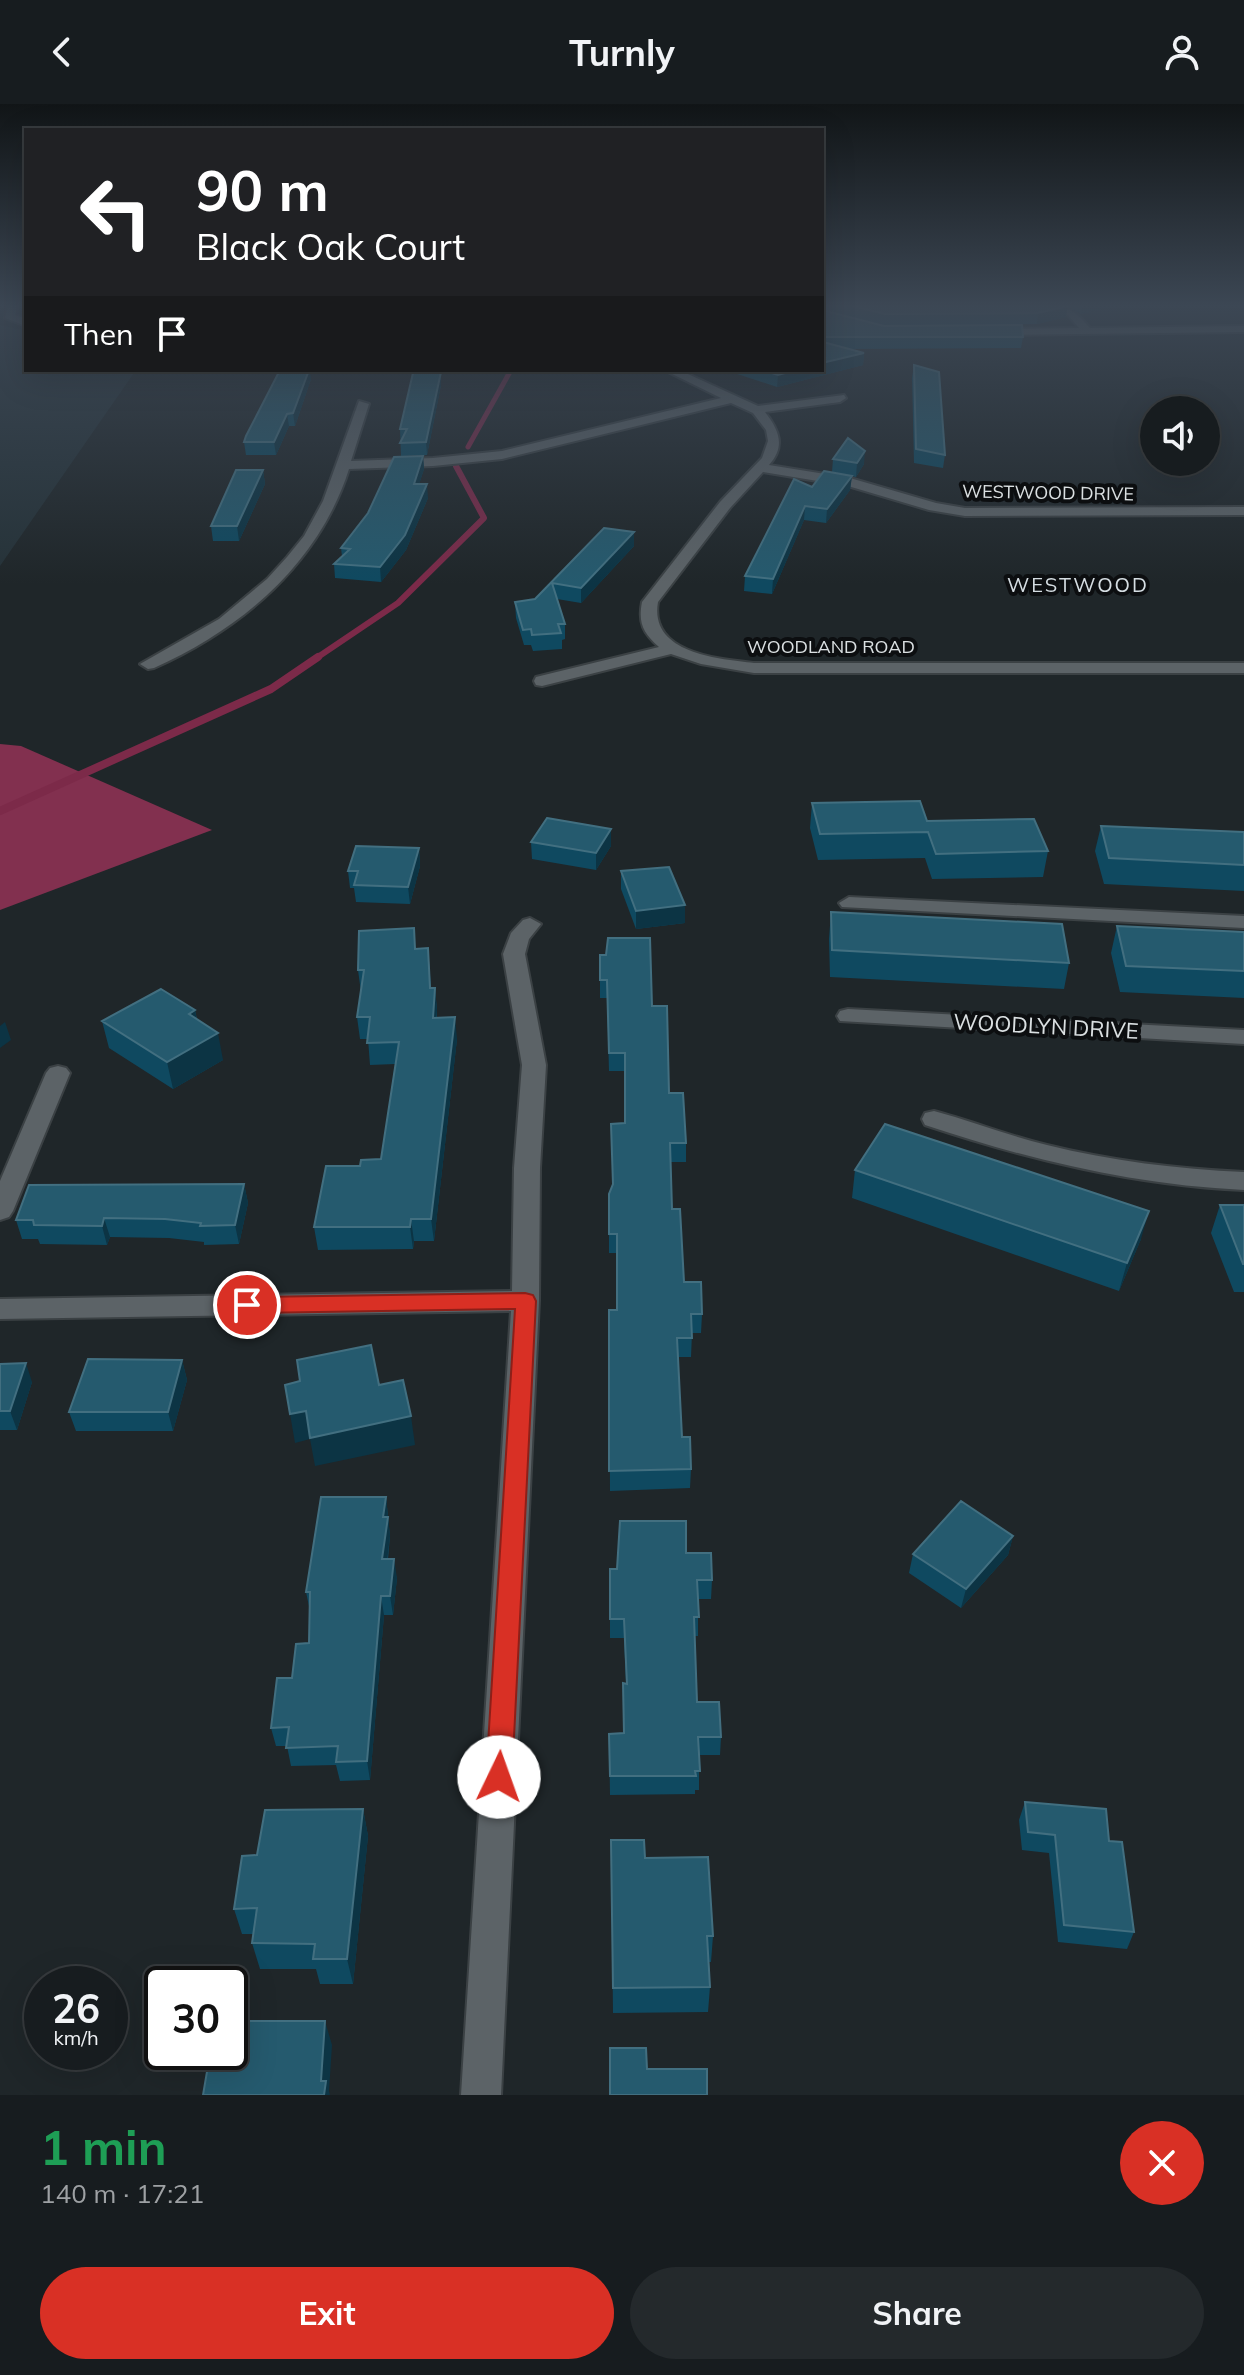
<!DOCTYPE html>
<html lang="en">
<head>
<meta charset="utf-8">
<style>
	body { margin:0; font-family:Mulish,sans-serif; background:#24292c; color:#f1f3f6; height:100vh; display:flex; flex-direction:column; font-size:30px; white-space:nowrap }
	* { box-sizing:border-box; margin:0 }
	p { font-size:26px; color:#9ea1a4 }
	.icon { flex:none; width:44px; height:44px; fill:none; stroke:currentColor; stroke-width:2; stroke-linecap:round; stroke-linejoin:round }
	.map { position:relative; height:1991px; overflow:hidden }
	.drawer { display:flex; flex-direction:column; background:#171c1f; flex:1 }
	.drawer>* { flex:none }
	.guide { position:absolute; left:24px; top:24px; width:800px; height:244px; border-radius:0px; box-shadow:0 8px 32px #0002,0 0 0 2px #363a3d; background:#202124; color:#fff; overflow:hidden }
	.buttons { position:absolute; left:1140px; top:292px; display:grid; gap:16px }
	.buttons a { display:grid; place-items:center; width:80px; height:80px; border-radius:50%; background:#171c1f; box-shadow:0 8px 32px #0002,0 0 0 2px #363a3d; font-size:40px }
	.speed { position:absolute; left:24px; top:1862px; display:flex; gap:16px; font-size:40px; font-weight:700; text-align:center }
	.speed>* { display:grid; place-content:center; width:104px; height:104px; border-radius:50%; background:#171c1f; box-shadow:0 8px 32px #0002,0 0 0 2px #363a3d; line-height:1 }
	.speed small { font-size:20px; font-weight:400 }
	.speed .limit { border:4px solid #111; border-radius:12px; background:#fff; color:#111 }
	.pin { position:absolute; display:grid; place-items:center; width:68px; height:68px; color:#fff; margin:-34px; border:4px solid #fff; border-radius:50%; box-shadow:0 2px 8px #0007 }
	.me { position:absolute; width:88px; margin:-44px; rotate:3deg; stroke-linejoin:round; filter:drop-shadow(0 0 6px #0008) }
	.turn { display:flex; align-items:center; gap:28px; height:168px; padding:0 40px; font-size:36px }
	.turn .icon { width:104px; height:104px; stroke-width:2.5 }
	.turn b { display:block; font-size:56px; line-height:68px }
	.then { display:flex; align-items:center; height:76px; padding:0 40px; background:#0003; gap:16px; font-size:30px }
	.round { display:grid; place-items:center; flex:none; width:84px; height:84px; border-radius:42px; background:#24292c }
	.headline { display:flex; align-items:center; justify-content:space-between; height:136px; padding:0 40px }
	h1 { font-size:48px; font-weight:700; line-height:60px; color:#1e9e55 }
	.primary-button { display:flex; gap:16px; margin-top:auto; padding:16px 40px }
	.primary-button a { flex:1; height:92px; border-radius:48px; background:#d93025; color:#fff; font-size:32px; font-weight:700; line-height:92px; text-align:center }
	.primary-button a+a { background:#24292c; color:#f1f3f6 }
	header { display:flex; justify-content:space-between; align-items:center; height:104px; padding:0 40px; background:#171c1f; font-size:36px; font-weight:700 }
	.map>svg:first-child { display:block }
	.built { fill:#253238 }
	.forest { fill:#82304f }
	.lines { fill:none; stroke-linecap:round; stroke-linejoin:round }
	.stream-far2 { stroke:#7c2a49; stroke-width:5 }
	.stream-far1 { stroke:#7c2a49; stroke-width:6 }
	.stream { stroke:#7c2a49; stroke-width:8 }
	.minor-casing { stroke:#3b4144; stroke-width:4 }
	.minor { fill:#5c6367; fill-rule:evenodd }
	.wall { fill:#0f4960 }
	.shaded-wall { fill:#0c3444 }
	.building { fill:#255a6e; stroke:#426f80; stroke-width:2 }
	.route { fill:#d93025; stroke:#8d1f18; stroke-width:2 }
	.labels { text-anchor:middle; stroke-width:8; stroke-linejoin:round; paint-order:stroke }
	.far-street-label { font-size:18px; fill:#dbe0e2; stroke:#0c0e10 }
	.far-neighbourhood-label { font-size:20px; letter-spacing:2px; fill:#d5dde2; stroke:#0c0e10 }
	.street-label { font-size:22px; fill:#dbe0e2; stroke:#0c0e10 }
</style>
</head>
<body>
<header><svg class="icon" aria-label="back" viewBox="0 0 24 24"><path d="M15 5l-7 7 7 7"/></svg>Turnly<svg class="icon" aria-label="person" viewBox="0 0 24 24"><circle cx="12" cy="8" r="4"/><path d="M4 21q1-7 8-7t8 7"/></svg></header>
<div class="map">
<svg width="1244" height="1991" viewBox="0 0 1244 1991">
	<rect width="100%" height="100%" fill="#1f2629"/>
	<path class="built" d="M0,221l26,6v39h110l-136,196z"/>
	<path class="forest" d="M0,640l21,2 191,84 -212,80z"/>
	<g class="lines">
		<path class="stream-far2" d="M468,343l43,-77"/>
		<path class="stream-far1" d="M315,555l83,-56 86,-85 -28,-52"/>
		<path class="stream" d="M0,707l271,-122 47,-32"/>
		<g class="minor-casing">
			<path id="minor" d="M8,201h10l-3,10 11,4v7l-21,-8z
				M1044,201c22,0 32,6 46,23l154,-2v6l-254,3 -5,-3 5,-3 89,-1 -11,-13z
				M664,266h15l79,36 86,-11 2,3 -6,4 -75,10c14,18 21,34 4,53l81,13 86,25 29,5 279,-1v8l-279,1 -36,-6 -81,-24 -85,-14 -33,36 -72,94c-9,51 59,57 96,61h490v10h-490l-53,-9 -30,-10 -129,32 -6,-1 -2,-4 2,-4 123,-30c-16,-14 -21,-24 -17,-45l78,-100 42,-44 6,-17 -2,-11 -13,-17 -22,-10 -229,56 -69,7 -84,3c-30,94 -106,159 -195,199l-6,1 -8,-5 79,-45 48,-40 20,-22 17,-21 19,-35 36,-100 10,3 -18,57 82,-3 69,-7 219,-53z
				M849,793l395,19v12l-402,-21 -3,-4z
				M530,814l11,6 -12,15 -4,15 21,111 -6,103 -1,133 -38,794h-40l50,-784 -511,8v-20l512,-8 2,-123 8,-103 -19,-111 8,-21 12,-13z
				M848,905l396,21v14l-404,-23 -3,-5 3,-5z
				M58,962l8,2 4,5 -57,138 -4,6 -9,3v-39l46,-108 4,-5z
				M934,1007c38,10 75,25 113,34 65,16 130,24 197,27v18c-110,-5 -214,-30 -319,-65l-3,-6 3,-6z"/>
		</g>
		<use href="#minor" class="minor"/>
	</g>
	<path class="wall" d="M822,201h244v12l-29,7 -153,2 139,11 -2,11 -173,1 16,4 -1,12 -86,22 -52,-17h97z
		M1066,201h50l-35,9z
		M914,261l31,90 -2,13 -29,-5 -2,-85z
		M311,275l-16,47h-6l-13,29h-30l-2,-13z
		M441,281l-14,70 -26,1 -1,-27z
		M423,352l1,13 -5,15 9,14 -22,52 -25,32 -46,-4 -1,-14 8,-8 -1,-8z
		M833,355l31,5 -8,13 -24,-5z
		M263,366l2,14 -26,57h-26l-2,-15z
		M852,372l-2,14 -24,33 -22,-3 -32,74 -28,-3 1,-15 67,-89z
		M604,424l30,18 -53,57 -24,-4 8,25v15l-3,1v9l-29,2 -2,-6h-7l-8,-27 -1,-16 20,-3z
		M812,699l115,18 121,30 -5,26 -111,2 -7,-21 -107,2 -8,-32z
		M1101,722l143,6v59l-140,-7 -9,-33z
		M531,738l80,4 -15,24 -64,-11z
		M419,744l1,18 -10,38 -54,-2 -2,-14h-4l-2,-17z
		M621,767l64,52 -49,6 -15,-40z
		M831,808l238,51 -5,26 -234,-12 -1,-38z
		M1117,822l127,6v66l-124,-6 -9,-39z
		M428,844l3,40h4l2,22v8l20,21 -23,202h-20l-1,8 -95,1 -4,-23 46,-61 21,-7 14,-95 -25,1 -2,-26h-8l-3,-22 4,-25 -3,-22 58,-21z
		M600,851l52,51 17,87 17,50v19h-15l1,47 12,73 18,32 -1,19h-9l-1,24h-13l4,80 9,32 -1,19 -80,3 -1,-181h8v-57h-8v-59l4,-8 -2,-62 14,-1v-52h-16l-2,-73h-7z
		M195,906l2,9 26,41 -50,29 -64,-41 -7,-27z
		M855,1066l286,69 -22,52 -267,-93z
		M244,1080l4,19 -9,41 -35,1v-3l-35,-4 -59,-1 -3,8 -67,-1 -2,-5h-16l-6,-19z
		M1220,1101h24v87h-10l-23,-59z
		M182,1256l5,20 -14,51h-97l-7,-19z
		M0,1260l32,18 -15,48h-17z
		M386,1393l4,39 -2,23 9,19 -4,37h-9l-14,165 -30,1 -4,-16 -45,1 -4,-20h-11l-5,-18 21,-50 17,-35 1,-32 -4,-19z
		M1013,1432l-5,19 -47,53 -52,-35 4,-19z
		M686,1449l26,27 -1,19h-13v37h-3l2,66 24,35 -1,18h-21v35h-4v4l-85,1 -1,-61 15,-1 2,-49 -2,-46h-14v-69h7z
		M1025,1698l84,39 25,91 -7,17 -69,-7 -9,-89 -27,-3 -3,-30z
		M363,1705l5,27 -15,148h-33l-4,-15h-56l-8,-26 2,-9h-12l-8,-25 23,-54z
		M611,1736l34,18 68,78 -2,26h-2l1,25 -2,25 -95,1z"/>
	<path class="shaded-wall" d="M1083,201h33l-35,9z
		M1068,202l-2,11 -29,7 1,-11z
		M864,249l-1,12 -86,22 1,-12 18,-5h26v-7z
		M309,266h1l1,9 -16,47 -2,-13z
		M441,268v13l-14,70 -1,-13z
		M287,310l2,12 -13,29 -2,-13z
		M865,347l-1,13 -8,13 1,-14z
		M423,352l1,13 -9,28 -1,-13z
		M263,366l2,14 -26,57 -2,-15z
		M852,372l-2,14 -24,33 1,-14z
		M427,380l1,14 -22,52 -25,32 -1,-15z
		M805,402l-1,14 -32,74 1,-15z
		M634,428v14l-53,57v-15z
		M611,725v17l-15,24v-17z
		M419,744l1,18 -10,38 -2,-17z
		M685,801v18l-49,6v-18z
		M435,884l2,22 -2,30 -2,-22z
		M195,906l5,27 -11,-23z
		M455,913l2,22 -23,202 -3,-22z
		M5,918l6,18 -11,8v-22z
		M218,929l5,27 -50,29 -6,-27z
		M244,1080l4,19 -9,41 -4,-19z
		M1149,1107l-8,28 -22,52 8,-28z
		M104,1114l6,19 -3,8 -5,-19z
		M411,1115l3,22 -1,8 -3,-22z
		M182,1256l5,20 -14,51 -5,-19z
		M26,1259l6,19 -15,48 -7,-19z
		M306,1307l105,5 4,29 -100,21 -5,-27 -15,4 -5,-29z
		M386,1393l4,39 -5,42 -3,-19 1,-42z
		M1013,1432l-5,19 -47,53 5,-19z
		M394,1455l3,19 -4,37 -3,-19z
		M381,1492l3,19 -14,165 -3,-19z
		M363,1705l5,27 -15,148 -6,-25z
		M325,1917l7,24 -3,46 1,4h-6l-3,-14z"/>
	<path class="building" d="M849,201h217l2,1 -30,7 -153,1z
		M822,206l62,16 138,-1 1,12h-199l-1,5 41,11 -42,10z
		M914,261l25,7 6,83 -29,-6z
		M280,266h29l-16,43 -6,1 -13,28h-30l2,-6z
		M762,266h34l-18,5z
		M441,268l-15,70 -26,1 7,-14h-7l13,-56z
		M848,334l17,13 -8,12 -24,-4z
		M423,352l-9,28h13l-22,51 -25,32 -46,-3 16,-15 -9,-1 27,-35 26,-56z
		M236,366h27l-26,56h-26z
		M824,367l28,5 -25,33 -22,-3 -32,73 -28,-3 49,-97 18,8z
		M604,424l30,4 -53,56 -29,-5 13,41h-7l3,9 -29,2 -1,-6 -8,1 -8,-28 20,-3z
		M920,697l7,20 107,-2 14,32 -112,3 -8,-22 -108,2 -8,-31z
		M547,714l64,11 -15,24 -65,-11z
		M1101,722l143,6v33l-135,-7z
		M356,742l63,2 -11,39 -54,-2 4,-14h-10z
		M669,763l16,38 -49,6 -15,-40z
		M831,808l231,12 7,39 -237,-13z
		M1117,822l127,6v39l-118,-5z
		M414,824l1,21 13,-1 2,40h5l-2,30 22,-1 -24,202h-20l-1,8h-96l12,-61h34l1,-6 20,-1 18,-117 -32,1 3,-26h-13l7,-47h-6l1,-39z
		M608,834h42l2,68h15l2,87h14l3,50h-16l2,66h8l4,73h17l1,32h-11l1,24h-15l5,99h8l1,32 -82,2v-161h8v-76h-8v-40l4,-10 -2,-60 14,-1v-70h-16l-2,-73h-7v-25h6z
		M161,885l34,21 -6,4 29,19 -51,29 -65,-41z
		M885,1020l264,87 -22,52 -272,-93z
		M244,1080l-9,41 -35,1 1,-3 -36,-4 -61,-1 -2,8 -68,-1 -1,-5h-17l13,-35z
		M1220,1101h24v59h-1z
		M371,1241l8,40 24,-5 8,36 -101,22 -4,-27 -16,3 -5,-29 15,-4 -3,-21z
		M88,1255l94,1 -14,52h-99z
		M26,1259l-16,48h-10v-47z
		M321,1393h65l-3,20h5l-6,42h12l-4,37h-9l-14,165 -31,1 2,-16 -52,2 3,-21 -18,1 6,-50h15l4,-34 13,-1 1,-51h-4z
		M961,1397l52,35 -47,53 -53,-35z
		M620,1417h66v32h25l1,27h-15l2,37h-5l3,85h22l2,35h-23l2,34h-5l1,5h-86l-1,-42 15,-1 -1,-50 4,1 -3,-65h-14v-50h7z
		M1025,1698l81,7 3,32 13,1 12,90 -70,-7 -9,-90 -27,-3z
		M363,1705l-16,150h-34l2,-15 -63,-1 5,-35 -23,1 8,-53 15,-1 8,-45z
		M611,1736h33l1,18 63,-1 5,79h-6l3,51 -97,1z
		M240,1917h85l-4,60h5l-2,14h-121l7,-41h25z
		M610,1944h36l1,21h60v26h-97z"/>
	<linearGradient id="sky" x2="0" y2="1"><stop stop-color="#111517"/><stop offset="0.42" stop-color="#3c4754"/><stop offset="1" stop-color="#3c4754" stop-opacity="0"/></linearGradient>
	<rect width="1244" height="480" fill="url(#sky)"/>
	<path class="route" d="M525,1189l8,2 3,6 -24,476 -3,9 -10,4 -10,-4 -3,-9 29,-468 -268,4 -7,-3 -3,-5 3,-5 7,-3z"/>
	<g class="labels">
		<g class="far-street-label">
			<text transform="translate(1048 389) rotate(1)" y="6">WESTWOOD DRIVE</text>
			<text x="831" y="549">WOODLAND ROAD</text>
		</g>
		<g class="far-neighbourhood-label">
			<text x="1078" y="488">WESTWOOD</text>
		</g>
		<g class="street-label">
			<text transform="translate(1046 922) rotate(3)" y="8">WOODLYN DRIVE</text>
		</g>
	</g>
</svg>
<div class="buttons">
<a><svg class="icon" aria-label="sound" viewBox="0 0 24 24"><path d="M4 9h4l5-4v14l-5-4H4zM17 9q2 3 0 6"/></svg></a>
</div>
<div class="speed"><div>26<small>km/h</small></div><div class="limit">30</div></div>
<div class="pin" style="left:247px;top:1201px;background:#d93025"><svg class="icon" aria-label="arrive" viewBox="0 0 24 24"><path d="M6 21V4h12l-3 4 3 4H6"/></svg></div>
<svg class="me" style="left:499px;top:1673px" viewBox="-20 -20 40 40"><circle r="19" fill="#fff"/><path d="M0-13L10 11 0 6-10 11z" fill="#d93025"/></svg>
<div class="guide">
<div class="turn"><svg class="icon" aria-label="left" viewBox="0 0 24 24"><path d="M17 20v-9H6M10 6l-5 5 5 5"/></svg><div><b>90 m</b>Black Oak Court</div></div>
<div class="then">Then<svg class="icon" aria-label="arrive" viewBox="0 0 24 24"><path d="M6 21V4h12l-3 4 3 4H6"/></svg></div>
</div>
</div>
<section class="drawer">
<div class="headline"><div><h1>1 min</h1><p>140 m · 17:21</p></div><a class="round" style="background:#d93025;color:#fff"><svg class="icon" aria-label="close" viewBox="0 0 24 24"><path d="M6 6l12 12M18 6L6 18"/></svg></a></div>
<div class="primary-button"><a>Exit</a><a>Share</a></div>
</section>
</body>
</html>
